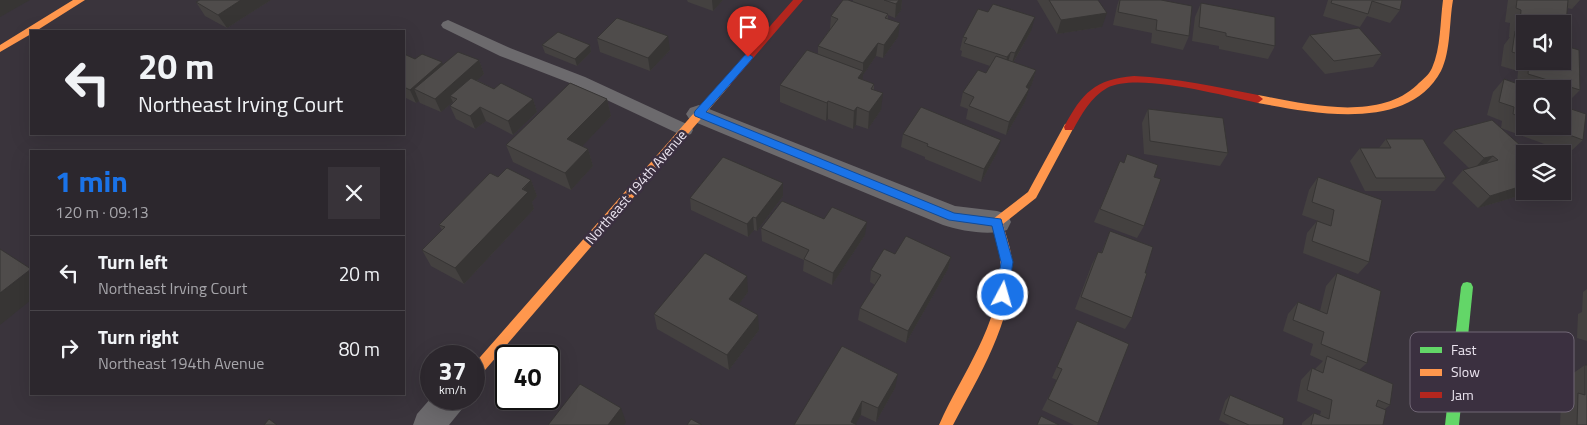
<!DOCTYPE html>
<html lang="en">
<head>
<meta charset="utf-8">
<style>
	body { margin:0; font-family:"Titillium Web",sans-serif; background:#383339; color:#f1f3f6; height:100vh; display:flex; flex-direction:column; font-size:19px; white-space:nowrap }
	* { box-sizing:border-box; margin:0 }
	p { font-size:16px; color:#a6a5aa }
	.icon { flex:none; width:28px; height:28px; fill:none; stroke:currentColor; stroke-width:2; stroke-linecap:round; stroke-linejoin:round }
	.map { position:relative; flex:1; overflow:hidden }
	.panel { position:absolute; left:30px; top:150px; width:375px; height:245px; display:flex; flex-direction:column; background:#2c272d; border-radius:0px; box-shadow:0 5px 20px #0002,0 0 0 1px #484449 }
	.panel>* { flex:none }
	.guide { position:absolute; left:30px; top:30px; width:375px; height:105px; border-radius:0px; box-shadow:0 5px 20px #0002,0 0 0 1px #484449; background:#2c272d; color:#f1f3f6; overflow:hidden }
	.buttons { position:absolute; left:1516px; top:15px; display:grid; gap:10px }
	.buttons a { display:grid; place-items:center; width:55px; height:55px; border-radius:0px; background:#2c272d; box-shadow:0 5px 20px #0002,0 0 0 1px #484449; font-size:25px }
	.speed { position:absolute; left:420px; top:345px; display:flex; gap:10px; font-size:25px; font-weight:700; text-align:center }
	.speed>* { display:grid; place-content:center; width:65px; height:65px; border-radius:50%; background:#2c272d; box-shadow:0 5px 20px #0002,0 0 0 1px #484449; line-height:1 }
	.speed small { font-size:12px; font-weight:400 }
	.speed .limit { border:2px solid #111; border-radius:8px; background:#fff; color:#111 }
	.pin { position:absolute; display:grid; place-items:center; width:42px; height:42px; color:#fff; margin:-51px -21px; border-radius:50% 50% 50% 0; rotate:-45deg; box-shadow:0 0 5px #0007 }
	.pin .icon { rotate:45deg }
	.me { position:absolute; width:55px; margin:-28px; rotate:6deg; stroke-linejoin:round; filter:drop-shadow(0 0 4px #0008) }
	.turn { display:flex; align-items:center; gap:18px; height:105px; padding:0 25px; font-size:22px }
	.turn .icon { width:65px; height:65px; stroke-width:2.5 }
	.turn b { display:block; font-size:35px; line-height:42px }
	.round { display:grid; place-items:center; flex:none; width:52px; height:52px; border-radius:0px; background:#383339 }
	.headline { display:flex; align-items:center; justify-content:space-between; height:85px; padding:0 25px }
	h1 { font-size:30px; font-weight:700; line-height:38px; color:#1a73e8 }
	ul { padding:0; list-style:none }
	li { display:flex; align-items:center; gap:15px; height:75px; padding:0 25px; border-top:1px solid #484449 }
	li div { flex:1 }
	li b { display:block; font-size:19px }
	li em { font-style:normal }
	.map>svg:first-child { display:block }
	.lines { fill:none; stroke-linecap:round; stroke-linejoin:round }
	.lane { fill:#6c6a6d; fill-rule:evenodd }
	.street { fill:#6c6a6d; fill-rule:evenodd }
	.fast { fill:#63d668; fill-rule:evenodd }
	.slow { fill:#ff974d; fill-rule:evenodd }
	.jam { fill:#b3261e; fill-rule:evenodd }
	.wall { fill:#444140 }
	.shaded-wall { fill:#373534 }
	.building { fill:#4f4c4b; stroke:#373534 }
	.route { fill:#1a73e8; stroke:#114b97 }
	.labels { text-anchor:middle; stroke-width:5; stroke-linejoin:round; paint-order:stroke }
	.street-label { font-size:14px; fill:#ebe4ef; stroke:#3b3040 }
	.key { fill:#3b3040; stroke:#706675; stroke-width:1 }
	.key-label { font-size:14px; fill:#ebe4ef }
</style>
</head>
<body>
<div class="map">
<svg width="1587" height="425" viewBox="0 0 1587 425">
	<rect width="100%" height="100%" fill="#3a343c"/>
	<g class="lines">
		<path class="lane" d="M448,20l62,28 75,29 106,49 2,4 -2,4 -6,2 -6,-2 -104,-49 -75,-29 -57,-28 -2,-3 2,-3z"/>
		<path class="street" d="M699,105l256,101 42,5 10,3 4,8 -4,8c-18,6 -45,1 -64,-5l-253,-105 -4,-6 4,-6z
			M431,398v1h36l-5,10 -13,16h-36l4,-11z"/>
		<path class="fast" d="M1467,282l4,1 2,4 -14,138h-14l16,-138 2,-4z"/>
		<path class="slow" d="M73,0h12l-49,31h-5v3l-31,18v-7z
			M1443,0h10c-4,22 -2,51 -12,71 -33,62 -129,42 -183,32l-5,-4 5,-4c47,9 120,27 159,-10 5,-5 12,-10 15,-17 9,-20 8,-46 11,-68z
			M726,80l5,3 -1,2 -251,292 -5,2v-15l248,-283z
			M1069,123l5,4 -38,71 -33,26c3,12 8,24 9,37 2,59 -32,113 -59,164h-14c24,-54 64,-103 61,-165 0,-13 -5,-26 -9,-38l2,-3 35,-27 37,-68z"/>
		<path class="jam" d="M793,0h10l-73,85h-8l-1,-2 1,-2z
			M1134,76c42,2 83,11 124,19l5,4 -5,4c-35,-7 -120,-31 -151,-15 -16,9 -26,27 -34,42h-8l-1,-3c18,-34 31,-48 70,-51z"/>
	</g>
	<path class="wall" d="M271,0l-44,28 -22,-12 -9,-14z
		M687,0h36l-10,11 -25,-9z
		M853,0h49l-1,10 -6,8 -7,-3v4l10,18 -15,21 -7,-2 -13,19 -1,5 12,4v6l7,20 -13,19 -12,-4 -3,4 -25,-10 -2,2 -46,-19v-17l38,-31v-8l12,-17 1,-13 22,-15z
		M1037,0h61l4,27 -45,7z
		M1119,0h42l28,36 -6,14 -32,-7 1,-10 -39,-8 4,-19z
		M1328,0h74l-2,10 -10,13 -23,-7 -7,11 -37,-11z
		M1508,0h72l-8,9 -5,-1 -2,29 -3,2v-15h-37v37h37l18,29 -13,13 -5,-1v-13h-37v37h37l21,14 -14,13 -68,-25 24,63h10l-57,17 -26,-25 11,-13 6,-2 -26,-25 11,-13 47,-2 1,-7 -15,-6 6,-23 11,-13 13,4 1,-12 -17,-5 3,-21 6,-8h-1l1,-14 -5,-1z
		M1201,3l74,43 -7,13 -49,-10v-3l-27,-5 3,-24z
		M988,12l43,19 -18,32 23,7 -4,14 -3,4 -4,14 -19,33 -40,-16 2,-10 -8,-3 3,-14 23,-19 4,-7 -29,-10 1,-5 -2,-1 3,-13z
		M1310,35l72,19 -9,13 -48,7 -23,-26z
		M597,38l73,12 -20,21 -50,-19z
		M542,45h48l1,7 -14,14 -32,-13z
		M404,54l11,5 28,6 36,-5 5,14 -7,6 17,9 39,10 4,13 -24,23 -27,-14 -11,8 -19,-10 -6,-13 3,-3v-1l-12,10 -21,-9 -1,-2 -3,2 -12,-6z
		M607,99l4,17 -29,30 6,3 5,17 -22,24 -58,-28 -7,-17z
		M1148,109l80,44 -8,13 -76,-12 -2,-31z
		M903,134l94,19 -16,29 -56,-23v-2l-24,-10z
		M1386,139l60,39 -11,13h-70l-15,-30 10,-13h19z
		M1127,154l27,23 -10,49 -7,12 -43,-16 26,-61 4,2z
		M498,177l33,3 6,16 -5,6 2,7 -70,75 -33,-18 -9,-16 20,-20 -3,-5z
		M1318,177l51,85 -11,12 -55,-21 4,-20 10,-12 7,2 -22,-8 7,-25z
		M783,196l-26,35 -3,-1 -6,7 -57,-27 -1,-12z
		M824,219l41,16 -33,50 -29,-14 1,-11 -42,-19 -1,-13z
		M1110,231l35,42 -13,45 -7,11 -50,-20 17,-45 6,-12 3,1z
		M895,254l56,3 -3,12 -42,74 -48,-23 2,-12 15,-23 -5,-3 1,-12z
		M1337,273l30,90 -8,7 31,35 -5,4 -2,16h-81v-2l12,-10 6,2 1,-4 -24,-10 4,-21 11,-12 3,2 1,-2 7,-7 -13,-6 3,-11 -30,-13 5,-17 10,-12 22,9 6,-25z
		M1587,289v52l-10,-3 1,-24 4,-2 1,-20z
		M748,292l-9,12 20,26 -30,40 -72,-41 -3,-15z
		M1077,321l21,102 -1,2h-23l-32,-15 15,-30 -5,-2z
		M1585,365l2,60h-27l1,-22 7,-4 1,-23z
		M895,388l-19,34 -15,-7 -6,9 -61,1z
		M1230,395l53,30h-53l-11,-5 6,-19z"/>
	<path class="shaded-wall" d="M0,0h30l-30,17z
		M241,0h30l-44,28 -9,-13z
		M712,0h11l-10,11z
		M899,0h3l-1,10 -6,8 1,-14z
		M1107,13l-5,14 -45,7 4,-14z
		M1035,17l-4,14 -20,35 4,-13z
		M900,23l-2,14 -15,21 1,-13z
		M668,36l2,14 -20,21 -2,-13z
		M878,43l-2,13 -13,19 -1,14 -4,-11 5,-6v-9z
		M590,45l1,7 -14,14 -2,-7z
		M1011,52l-4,13 -3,6 3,-14z
		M479,60l5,14 -28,25 -6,-3 3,6 -12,10 -6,-13z
		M442,62l6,14 -34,13 5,12 -3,2 -6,-13z
		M1036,70l-4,14 -10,17 4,-14z
		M1029,89l-4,13 -19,33 3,-13z
		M883,93l-2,17 -13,19 1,-17z
		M533,99l4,13 -24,23 -5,-14z
		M607,99l4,17 -39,41 -5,-18z
		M828,101v18l-2,2 1,-18z
		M480,107l6,14 -11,8 -5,-13z
		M857,107l-1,18 -3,4 1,-18z
		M1001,140l-4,13 -16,29 3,-13z
		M588,149l5,17 -22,24 -6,-17z
		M1493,156l-12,13 -9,2 12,-13z
		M531,180l6,16 -5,6 2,7 -70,75 -9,-16z
		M783,183v13l-26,35 -1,-13z
		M1525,185v6h10l-57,17 12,-12z
		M753,217l1,13 -6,7 -1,-13z
		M867,222l-2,13 -33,50 1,-12z
		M951,257l-3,12 -42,74 2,-12z
		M31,270v30l-31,25v-32z
		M747,276l1,16 -17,23 -2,-16z
		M758,315l1,15 -30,40 -2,-15z
		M898,374l-3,14 -19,34 2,-14z
		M862,401l-1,14 -6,10 -4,-3z
		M621,408l5,14 -2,3h-16z"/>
	<path class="building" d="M200,0h41l-23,15 -22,-13z
		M843,0h5l40,14 -3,4 15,5 -16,22 -6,-2 -15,20 -45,-17 20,-27 -7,-3z
		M884,0h15l-3,4z
		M1049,0h49l9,13 -46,7z
		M1120,0h41l31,6 -3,30 -33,-6 1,-10 -39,-8z
		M1332,0h70l-2,10 -28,-9 -4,13 -37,-11z
		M1517,0h51l-3,37 -3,-1v-12h-37v1l-5,-2 1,-13 -5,-2z
		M1201,3l74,14v29l-49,-10v-3l-27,-6z
		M993,4l42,13 -20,36 -4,-1 -4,5 -43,-14 3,-5 -4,-1 15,-28 10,3z
		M617,18l51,18 -20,22 -51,-20z
		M1359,28l23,26 -48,7 -24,-26z
		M1515,31l10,3v22l-13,-4z
		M558,32l32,13 -15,14 -33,-14z
		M1562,45l17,5 1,40 -52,-16 1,-13h33z
		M807,50l56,21 -5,7 16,6 -3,5 12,4 -14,19 -12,-5 -3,4 -26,-10 -1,2 -47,-18z
		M458,52l21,8 -44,39 -21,-10z
		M404,54l11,5 7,-5 20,8 -32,28 -6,-3z
		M996,56l40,14 -10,17 3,2 -20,33 -40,-16 5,-9 -11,-5 15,-22 8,3z
		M471,78l23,11 7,-6 32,16 -25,22 -28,-14 -10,9 -20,-10 7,-7 -7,-3z
		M1504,79l28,10h-7v30l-12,-5 1,-7 -15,-5z
		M570,83l37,16 -40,40 21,10 -23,24 -59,-28z
		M1562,106l24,8 -3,26 -38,-14h17z
		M921,107l80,33 -17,29 -57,-23 1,-2 -25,-10z
		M1148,109l75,9 5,35 -78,-12z
		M1492,120l38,34h-5v31l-35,11 -27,-26 35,-10 -5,-4 -9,2 -30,-28z
		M1386,139h37l23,39h-70l-16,-30h31z
		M1127,154l31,11 -4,12 7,2 -17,47 -44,-17 20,-48 4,2z
		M723,157l60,26 -27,35 -3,-1 -6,7 -57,-26z
		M507,168l24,12 -9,9 6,3 -73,76 -33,-18 23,-23 -6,-2 51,-52 8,4z
		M1318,177l64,23 -13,62 -57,-21 5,-20 14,5 3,-16 -22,-8z
		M782,201l42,18 8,-12 35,15 -34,51 -29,-14 5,-9 -48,-22z
		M1110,231l43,16 -8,26h2l-15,45 -51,-21 17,-45 4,1z
		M906,236l45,21 -43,74 -48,-23 21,-33 -10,-5 13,-21 11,5z
		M0,249l31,20 -31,24z
		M705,253l42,23 -18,23 29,16 -31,40 -73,-41z
		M1337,273l44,18 -14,72 -46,-19 3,-12 -31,-12 5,-18 29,12z
		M1077,321l52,23 -31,79 -50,-24 14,-30 -5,-2z
		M842,346l56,28 -20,34 -16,-7 -11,21 6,3h-63z
		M1327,356l66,28 -3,21 -12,-5 -2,6 10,4 -3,15h-72l3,-12 15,6 3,-19 -25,-10 5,-22 11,5z
		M1585,365h2v60h-10l1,-32 7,2z
		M580,384l41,24 -13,17h-60z
		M1230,395l54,23 -1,7h-34l-25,-11z
		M1041,416l18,9h-22z
		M269,419l8,6h-13z
		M691,419l11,6h-15z"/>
	<path class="route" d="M748,54l5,3 -1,2 -46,53 248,101 47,6 12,43 -6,36 -4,2 -4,-2 -2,-3 4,-33 -9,-36 -43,-6 -254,-104 -1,-2 1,-3 50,-56z"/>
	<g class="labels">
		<g class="street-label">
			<text transform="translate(636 187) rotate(-49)" y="5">Northeast 194th Avenue</text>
		</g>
	</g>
	<rect x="1410" y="332" width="164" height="80" rx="8" class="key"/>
	<rect x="1420" y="347" width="22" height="6" fill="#63d668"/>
	<rect x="1420" y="369" width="22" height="7" fill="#ff974d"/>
	<rect x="1420" y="392" width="22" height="6" fill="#b3261e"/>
	<g class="key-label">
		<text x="1451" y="355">Fast</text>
		<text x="1451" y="377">Slow</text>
		<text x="1451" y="400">Jam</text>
	</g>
</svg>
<div class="buttons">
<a><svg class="icon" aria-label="sound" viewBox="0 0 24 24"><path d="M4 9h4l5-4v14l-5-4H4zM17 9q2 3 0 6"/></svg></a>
<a><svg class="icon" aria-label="search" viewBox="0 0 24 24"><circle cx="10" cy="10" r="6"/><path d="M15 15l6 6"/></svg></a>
<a><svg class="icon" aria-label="layers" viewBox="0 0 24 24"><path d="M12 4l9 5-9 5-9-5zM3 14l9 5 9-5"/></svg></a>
</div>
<div class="speed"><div>37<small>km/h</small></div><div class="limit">40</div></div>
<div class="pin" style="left:748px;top:57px;background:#d93025"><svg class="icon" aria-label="arrive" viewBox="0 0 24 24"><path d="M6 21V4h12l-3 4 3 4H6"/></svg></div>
<svg class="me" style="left:1003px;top:295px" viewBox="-20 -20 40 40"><circle r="17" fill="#1a73e8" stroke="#fff" stroke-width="3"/><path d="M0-11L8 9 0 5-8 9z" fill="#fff"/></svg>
<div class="guide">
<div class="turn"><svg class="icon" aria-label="left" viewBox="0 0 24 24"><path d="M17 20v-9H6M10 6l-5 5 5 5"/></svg><div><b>20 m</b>Northeast Irving Court</div></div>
</div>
<section class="panel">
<div class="headline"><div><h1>1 min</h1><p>120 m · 09:13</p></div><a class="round"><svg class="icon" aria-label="close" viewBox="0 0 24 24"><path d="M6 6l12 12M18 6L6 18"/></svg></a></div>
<ul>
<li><svg class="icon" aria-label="left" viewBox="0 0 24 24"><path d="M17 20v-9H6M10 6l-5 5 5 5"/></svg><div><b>Turn left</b><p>Northeast Irving Court</p></div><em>20 m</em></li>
<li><svg class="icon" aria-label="right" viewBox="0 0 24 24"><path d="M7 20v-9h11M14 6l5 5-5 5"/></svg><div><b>Turn right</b><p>Northeast 194th Avenue</p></div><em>80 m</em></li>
</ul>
</section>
</div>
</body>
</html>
